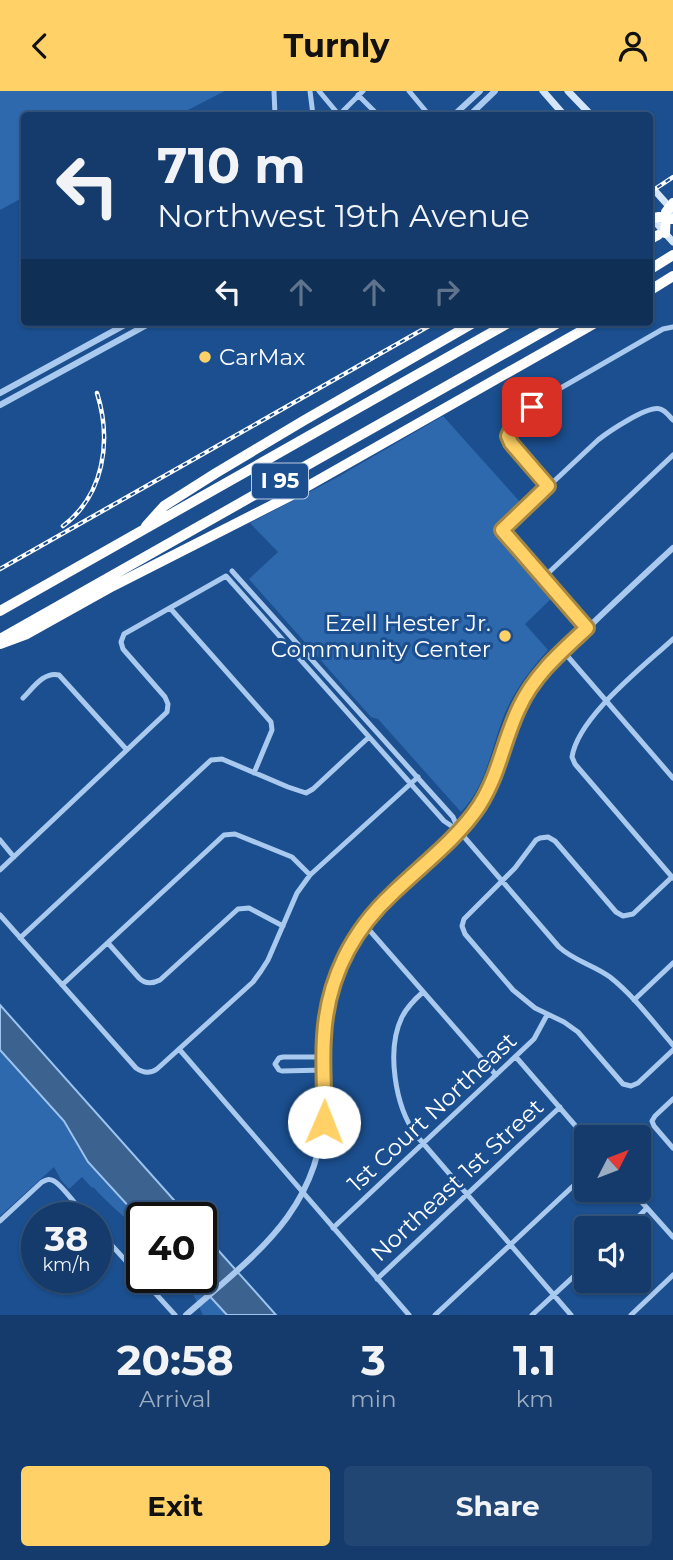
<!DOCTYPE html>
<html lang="en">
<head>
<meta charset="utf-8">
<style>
	body { margin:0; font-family:Montserrat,sans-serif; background:#214673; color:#f1f3f6; height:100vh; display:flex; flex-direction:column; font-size:26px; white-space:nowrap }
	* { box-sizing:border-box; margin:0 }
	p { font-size:23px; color:#9dadc1 }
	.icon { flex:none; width:38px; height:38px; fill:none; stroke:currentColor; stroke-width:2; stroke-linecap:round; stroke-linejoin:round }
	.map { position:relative; height:1224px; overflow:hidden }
	.side { display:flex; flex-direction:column; background:#143b6b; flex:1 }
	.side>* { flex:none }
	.hud { position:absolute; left:21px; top:21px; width:632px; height:214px; border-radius:7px; box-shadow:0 2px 5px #0004,0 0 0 2px #33557e; background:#143b6b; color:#f1f3f6; overflow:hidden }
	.needle { width:46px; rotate:48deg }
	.controls { position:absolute; left:574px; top:1034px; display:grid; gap:14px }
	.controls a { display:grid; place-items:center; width:77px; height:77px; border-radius:7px; background:#143b6b; box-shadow:0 2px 5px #0004,0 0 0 2px #33557e; font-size:35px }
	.speed { position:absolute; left:21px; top:1111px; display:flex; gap:14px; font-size:35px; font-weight:700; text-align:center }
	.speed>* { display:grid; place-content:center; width:91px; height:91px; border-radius:50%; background:#143b6b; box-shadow:0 2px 5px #0004,0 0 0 2px #33557e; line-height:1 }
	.speed small { font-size:18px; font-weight:400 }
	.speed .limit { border:4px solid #111; border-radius:10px; background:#fff; color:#111 }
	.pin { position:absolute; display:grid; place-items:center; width:60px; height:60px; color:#fff; margin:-30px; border-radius:14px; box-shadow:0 4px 10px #0006 }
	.me { position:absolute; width:77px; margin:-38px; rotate:1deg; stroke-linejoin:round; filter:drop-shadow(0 0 5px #0008) }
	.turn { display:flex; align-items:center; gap:24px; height:147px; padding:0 21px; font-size:32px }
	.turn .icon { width:91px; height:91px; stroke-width:2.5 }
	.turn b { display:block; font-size:49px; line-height:60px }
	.lanes { display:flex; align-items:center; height:66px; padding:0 21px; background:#0003; justify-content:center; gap:35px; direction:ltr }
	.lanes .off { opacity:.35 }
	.eta { display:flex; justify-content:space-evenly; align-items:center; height:119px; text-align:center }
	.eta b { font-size:42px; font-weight:700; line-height:49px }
	.cta { display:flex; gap:14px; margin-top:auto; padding:14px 21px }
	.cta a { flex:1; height:80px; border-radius:7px; background:#ffd166; color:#111; font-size:28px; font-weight:700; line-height:80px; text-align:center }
	.cta a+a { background:#214673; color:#f1f3f6 }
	header { display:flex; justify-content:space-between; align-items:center; height:91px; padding:0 21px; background:#ffd166; color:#111; font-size:32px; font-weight:700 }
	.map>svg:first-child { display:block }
	.green { fill:#2e69ad }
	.water { fill:#3c6290; stroke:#9cc4f0; stroke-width:2 }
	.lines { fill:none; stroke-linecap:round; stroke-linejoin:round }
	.minor { stroke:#a9c9ee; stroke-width:5 }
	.tertiary { stroke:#a9c9ee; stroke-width:6 }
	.secondary { stroke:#d6e6fa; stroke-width:7 }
	.motorway { stroke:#fff; stroke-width:10 }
	.rail-casing { stroke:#fff; stroke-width:4.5 }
	.rail { stroke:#1b4f8f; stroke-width:2; stroke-dasharray:5; stroke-linecap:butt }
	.route-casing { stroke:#a68842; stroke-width:18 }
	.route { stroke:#ffd166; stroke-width:12 }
	.poi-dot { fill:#ffd166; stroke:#1b4f8f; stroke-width:2.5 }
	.labels { text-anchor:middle; stroke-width:6; stroke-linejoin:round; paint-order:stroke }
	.shield { fill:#1b4f8f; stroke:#bbcadd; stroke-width:2 }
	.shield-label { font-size:21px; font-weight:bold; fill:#fff }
	.poi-label { font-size:23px; fill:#fff; stroke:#1b4f8f; text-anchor:start }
	.street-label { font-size:23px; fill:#fff; stroke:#1b4f8f }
</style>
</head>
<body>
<header><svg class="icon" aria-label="back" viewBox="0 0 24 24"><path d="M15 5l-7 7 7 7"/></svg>Turnly<svg class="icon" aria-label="person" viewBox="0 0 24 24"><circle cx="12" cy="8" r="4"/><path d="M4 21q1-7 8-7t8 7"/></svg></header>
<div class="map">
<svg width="673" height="1224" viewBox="0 0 673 1224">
	<rect width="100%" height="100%" fill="#1b4f8f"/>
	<path class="green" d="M0,0h225l-47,24h-154v82l-24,13z
		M443,325l78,87 -27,26 59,68 -28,27 23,26c-18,20 -35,42 -45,68 -12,32 -17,68 -42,94l-83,-93 -7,-2 -122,-138 29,-27 -28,-29 86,-45z
		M0,959l64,71 24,41 54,59v14c-15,-17 -34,-31 -49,-48l-1,1 -10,-11 -13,12 -8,-9 -7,-13 -54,49z
		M177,1187h16l34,37h-24l-10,-21z"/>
	<path class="water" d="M0,914l190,213h-48v3l-54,-59 -24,-41 -64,-71z
		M201,1140l75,84h-49l-34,-37 8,-1z"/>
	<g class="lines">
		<path class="minor" d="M274,0l1,24
			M310,0l3,24
			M319,0l20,24 24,-24
			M409,0l20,24
			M358,4l20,20
			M548,395l-39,-46 -1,-8 6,-8 26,-24 123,-71 10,-2
			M232,480l221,246 6,14
			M543,487l130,-123
			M170,517l101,114 1,8 -18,43
			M587,537l-85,-98 96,-90c10,-8 50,-35 62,-31 5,1 9,7 13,11
			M673,548c-30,28 -95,78 -101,118l3,7 98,114
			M563,560l110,127
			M23,607c10,-10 21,-27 36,-23l68,75
			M0,749l14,17
			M0,779l167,-158 1,-8 -3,-7 -42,-48 -2,-7 3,-8 102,-58 185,208 33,37 15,10 100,116c15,14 35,18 51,30 24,19 43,45 63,68
			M672,786l-39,37 -10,2 -7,-4 -61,-71 -7,-4 -8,1 -4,2 -21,28 -51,51 -2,7 3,8 48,56 22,18 29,14 14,10 45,52 8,2 7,-3 35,-33
			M0,824l136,153c7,5 14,6 21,1l96,-87 8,-11 7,-11 29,-67 13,-18 108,-98
			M364,833l132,151
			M20,847l191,-178 11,-1 66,28 18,6 7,-4 56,-52
			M108,852l31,35c6,6 13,6 21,2l78,-71 11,-1 34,18
			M62,894l162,-150 11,-1 57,23 18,18
			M423,901c-8,7 -16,15 -21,25 -16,33 -7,89 14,118l155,180
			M634,909l39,-37
			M179,958l230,266
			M324,966h-41l-4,1 -4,6 4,6 3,1 42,-1
			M516,966l70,81
			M673,1008l-18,17 -3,5 2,5 19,22
			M631,1099l42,47
			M0,1130l42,-39c5,-2 6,-4 12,-1 8,4 26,29 33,37
			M96,1137l79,87
			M333,1137l201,-189 13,-24
			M626,1138l21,-21
			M377,1188l183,-172
			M435,1224l151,-141
			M532,1224l54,-50
			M631,1224l42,-40"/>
		<path class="tertiary" d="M454,24l26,-24
			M470,24l25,-24
			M0,302l130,-71
			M0,314l152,-83
			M186,1224c70,-61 135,-106 138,-207 2,-58 -6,-96 20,-151 27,-59 87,-90 127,-140 11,-15 21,-32 28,-51 8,-23 13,-47 25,-69 18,-29 44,-51 68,-73 27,-26 54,-51 81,-76"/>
		<path class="secondary" d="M543,0l21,24
			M568,0l23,24
			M649,93l24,27
			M650,125l23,26"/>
		<path class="motorway" d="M649,128l10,-2 14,2
			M665,142l1,-21 7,-9
			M649,149l9,-5
			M649,179l24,-15
			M649,200l24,-15
			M146,435l18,-20 52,-33 87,-52 172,-99
			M0,520l510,-289
			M0,548l560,-317
			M0,553l27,-10 86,-48 179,-91 305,-173"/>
		<g class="rail-casing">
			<path id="rail" d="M649,102l24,-16
				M63,435c41,-31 49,-85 34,-133
				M0,478l436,-247"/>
		</g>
		<use href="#rail" class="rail"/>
	</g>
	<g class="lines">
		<g class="route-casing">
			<path id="route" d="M324,1031c1,-29 -2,-57 0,-85 3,-57 28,-106 69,-144 29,-28 64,-54 86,-87 21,-33 24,-65 40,-98 15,-33 42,-56 68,-80l-85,-98 46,-44 -37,-43 -3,-7 6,-13 18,-16"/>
		</g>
		<use href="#route" class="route"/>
	</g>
	<g class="poi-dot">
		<circle cx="205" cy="266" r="7"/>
		<circle cx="505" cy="545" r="7"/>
	</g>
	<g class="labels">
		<rect class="shield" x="252" y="372.5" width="56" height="35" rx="5"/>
		<g class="shield-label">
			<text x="280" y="397">I 95</text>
		</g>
		<g class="poi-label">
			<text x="219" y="274">CarMax</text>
			<text x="491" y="540" text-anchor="end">Ezell Hester Jr.<tspan x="491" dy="26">Community Center</tspan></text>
		</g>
		<g class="street-label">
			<text transform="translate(432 1021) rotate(-43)" y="8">1st Court Northeast</text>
			<text transform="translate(457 1089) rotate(-43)" y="8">Northeast 1st Street</text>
		</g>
	</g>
</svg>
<div class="controls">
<a><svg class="needle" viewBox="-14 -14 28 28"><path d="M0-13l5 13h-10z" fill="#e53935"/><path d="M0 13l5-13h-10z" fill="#9dadc1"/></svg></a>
<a><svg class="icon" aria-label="sound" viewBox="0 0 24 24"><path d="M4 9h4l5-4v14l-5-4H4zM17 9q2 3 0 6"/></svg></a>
</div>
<div class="speed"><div>38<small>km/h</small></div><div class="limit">40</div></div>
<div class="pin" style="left:532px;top:316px;background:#d93025"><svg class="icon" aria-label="arrive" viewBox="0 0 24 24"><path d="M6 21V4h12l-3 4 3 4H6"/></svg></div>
<svg class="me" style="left:324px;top:1031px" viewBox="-20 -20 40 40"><circle r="19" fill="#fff"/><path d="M0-13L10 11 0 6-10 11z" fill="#ffd166"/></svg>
<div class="hud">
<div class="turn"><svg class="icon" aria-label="left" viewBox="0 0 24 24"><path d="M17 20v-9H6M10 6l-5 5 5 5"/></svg><div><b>710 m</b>Northwest 19th Avenue</div></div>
<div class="lanes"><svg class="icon" aria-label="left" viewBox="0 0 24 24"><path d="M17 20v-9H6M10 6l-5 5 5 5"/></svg><svg class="icon off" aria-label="ahead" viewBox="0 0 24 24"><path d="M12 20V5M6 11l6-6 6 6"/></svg><svg class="icon off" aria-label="ahead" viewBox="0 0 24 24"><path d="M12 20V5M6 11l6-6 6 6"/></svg><svg class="icon off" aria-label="right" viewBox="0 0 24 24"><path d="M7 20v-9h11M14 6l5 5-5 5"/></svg></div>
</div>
</div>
<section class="side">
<div class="eta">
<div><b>20:58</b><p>Arrival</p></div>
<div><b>3</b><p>min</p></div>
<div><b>1.1</b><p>km</p></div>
</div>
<div class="cta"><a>Exit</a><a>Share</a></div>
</section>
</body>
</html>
